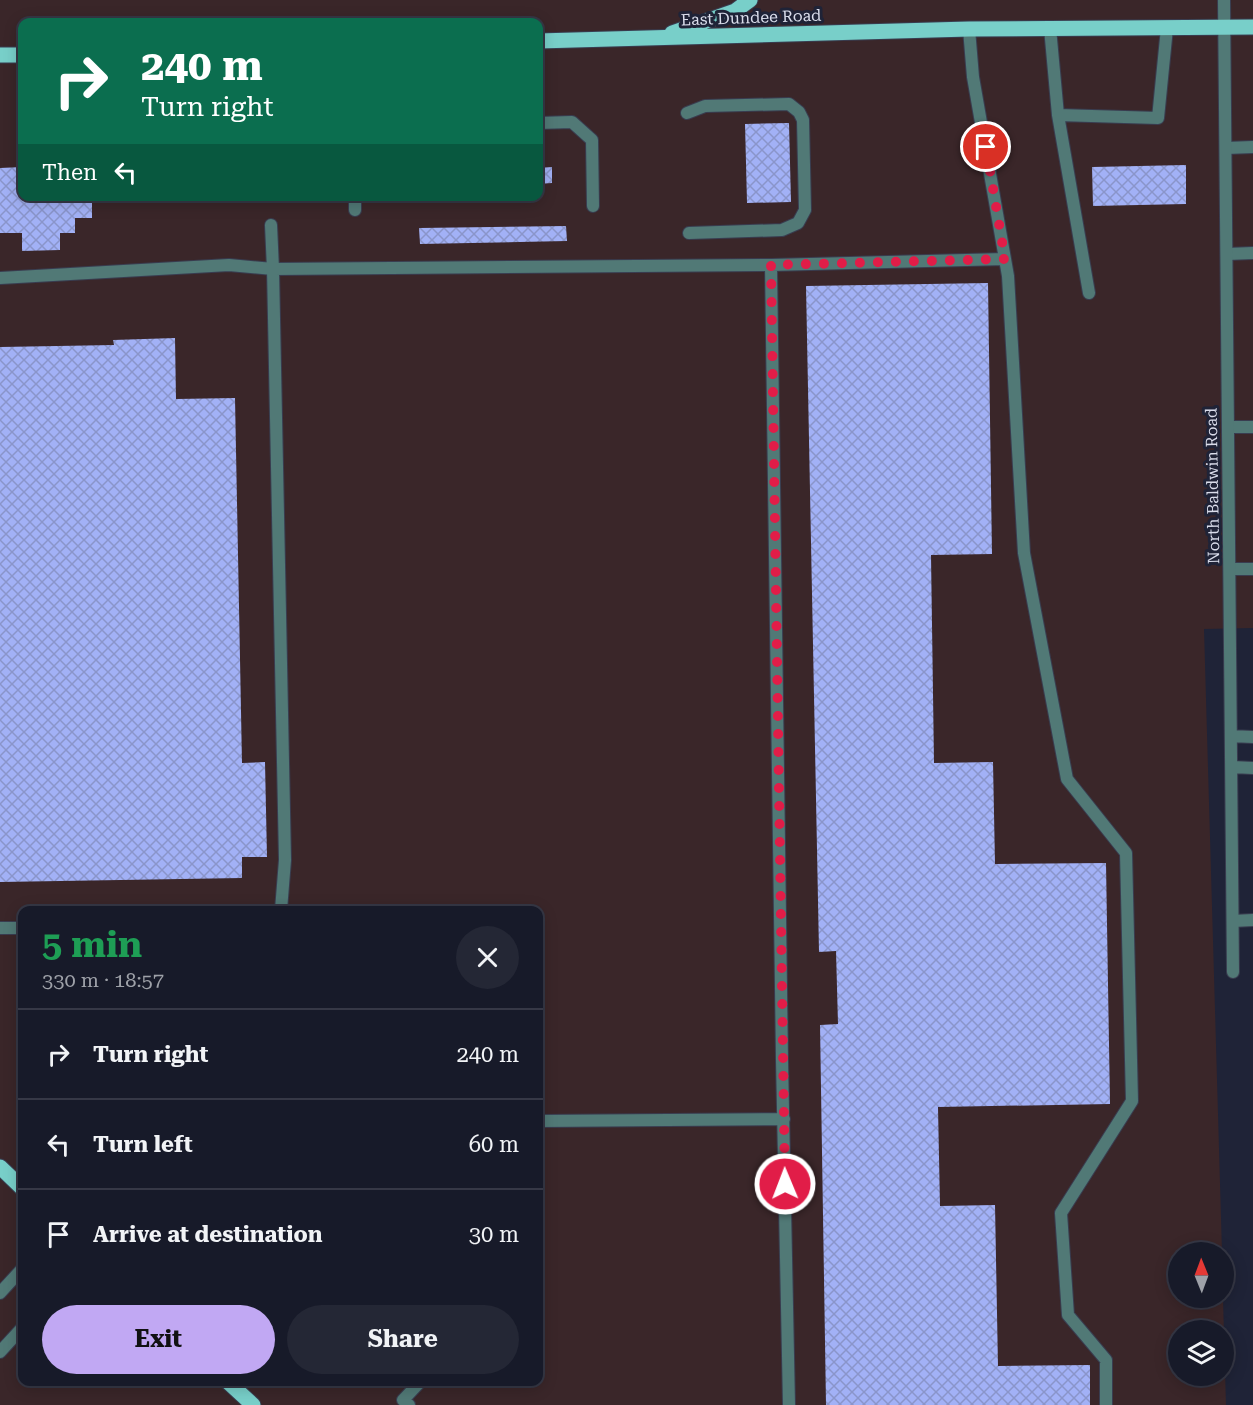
<!DOCTYPE html>
<html lang="en">
<head>
<meta charset="utf-8">
<style>
	body { margin:0; font-family:"Roboto Serif",serif; background:#242735; color:#f1f3f6; height:100vh; display:flex; flex-direction:column; font-size:22px; white-space:nowrap }
	* { box-sizing:border-box; margin:0 }
	p { font-size:20px; color:#9ea1a8 }
	.icon { flex:none; width:33px; height:33px; fill:none; stroke:currentColor; stroke-width:2; stroke-linecap:round; stroke-linejoin:round }
	.map { position:relative; flex:1; overflow:hidden }
	.panel { position:absolute; left:18px; top:906px; width:525px; height:480px; display:flex; flex-direction:column; background:#171a29; border-radius:12px; box-shadow:0 3px 15px #0003,0 0 0 2px #363846 }
	.panel>* { flex:none }
	.guide { position:absolute; left:18px; top:18px; width:525px; height:183px; border-radius:12px; box-shadow:0 3px 15px #0003,0 0 0 2px #363846; background:#0b6e4f; color:#fff; overflow:hidden }
	.needle { width:39px; rotate:359deg }
	.buttons { position:absolute; left:1168px; top:1242px; display:grid; gap:12px }
	.buttons a { display:grid; place-items:center; width:66px; height:66px; border-radius:50%; background:#171a29; box-shadow:0 3px 15px #0003,0 0 0 2px #363846; font-size:30px }
	.pin { position:absolute; display:grid; place-items:center; width:51px; height:51px; color:#fff; margin:-26px; border:3px solid #fff; border-radius:50%; box-shadow:0 2px 6px #0007 }
	.me { position:absolute; width:66px; margin:-33px; rotate:359deg; stroke-linejoin:round; filter:drop-shadow(0 0 4px #0008) }
	.turn { display:flex; align-items:center; gap:21px; height:126px; padding:0 24px; font-size:27px }
	.turn .icon { width:78px; height:78px; stroke-width:2.5 }
	.turn b { display:block; font-size:42px; line-height:51px }
	.then { display:flex; align-items:center; height:57px; padding:0 24px; background:#0003; gap:12px; font-size:22px }
	.round { display:grid; place-items:center; flex:none; width:63px; height:63px; border-radius:32px; background:#242735 }
	.summary { display:flex; align-items:center; justify-content:space-between; height:102px; padding:0 24px }
	h1 { font-size:36px; font-weight:700; line-height:45px; color:#1e9e55 }
	.cta { display:flex; gap:12px; margin-top:auto; padding:12px 24px }
	.cta a { flex:1; height:69px; border-radius:36px; background:#c1a8f3; color:#111; font-size:24px; font-weight:700; line-height:69px; text-align:center }
	.cta a+a { background:#242735; color:#f1f3f6 }
	ul { padding:0; list-style:none }
	li { display:flex; align-items:center; gap:18px; height:90px; padding:0 24px; border-top:2px solid #363846 }
	li div { flex:1 }
	li b { display:block; font-size:22px }
	li em { font-style:normal }
	.map>svg:first-child { display:block }
	.commercial { fill:#3a2629; fill-rule:evenodd }
	.building { fill:url(#building-cross-hatch) }
	.lines { fill:none; stroke-linecap:round; stroke-linejoin:round }
	.lane-casing { stroke:#393d50; stroke-width:14 }
	.street-casing { stroke:#393d50; stroke-width:14 }
	.primary-casing { stroke:#393d50; stroke-width:17 }
	.lane { stroke:#517976; stroke-width:12 }
	.street { stroke:#517976; stroke-width:12 }
	.primary { stroke:#78cfc9; stroke-width:15 }
	.route { stroke:#e11d48; stroke-width:10; stroke-dasharray:0 18 }
	.labels { text-anchor:middle; stroke-width:6; stroke-linejoin:round; paint-order:stroke }
	.street-label { font-size:16px; fill:#daddeb; stroke:#1f2337 }
</style>
</head>
<body>
<div class="map">
<svg width="1253" height="1405" viewBox="0 0 1253 1405">
	<defs>
		<pattern id="building-cross-hatch" width="8" height="8" patternUnits="userSpaceOnUse" patternTransform="scale(1.5)"><rect width="8" height="8" fill="#a2b1f6"/><path d="M0 0l8 8M0 8l8-8" fill="none" stroke="#8a95ca"/></pattern>
	</defs>
	<rect width="100%" height="100%" fill="#1f2337"/>
	<path class="commercial" d="M0,0h1253v628l-49,1 18,623h-43v46h44l3,107h-1226zM22,22h516v174h-516zM22,910h516v472h-516zM1179,1330h45v46h-45z"/>
	<path class="building" d="M789,123l2,79 -44,1 -2,-79z
		M1186,165v39l-93,2 -1,-39z
		M22,167v29h70v22h-17v15h-15v17l-38,1v-18h-22v-65z
		M552,167v16l-14,1v-16z
		M566,226l1,15 -147,3 -1,-16z
		M988,283l4,271 -61,1 3,208 59,-1 2,102 111,-1 4,241 -172,3 2,99 55,-1 3,161 92,-1v40h-264l-6,-380 18,-1 -2,-73 -17,1 -13,-666z
		M175,338l1,61 59,-1 7,365 23,-1 2,95h-25v21l-242,4v-535l114,-2 -1,-5z"/>
	<g class="lines">
		<g class="lane-casing">
			<path id="lane" d="M1050,28l8,87 31,178
				M969,29l4,48 35,199 16,277 43,226 59,74 6,248 -71,112 7,102 38,45v45
				M687,113l18,-7 84,-2 10,8 4,8 2,90 -7,13 -16,7 -93,3
				M1058,115l100,3 9,-90
				M538,123l34,-1 20,18 1,66
				M1226,148l27,-1
				M355,196v14
				M1227,254l26,-1
				M771,265l234,-6
				M0,278l229,-13 44,4 -2,-44
				M1228,427h25
				M1230,569h23
				M281,910l4,-50 -12,-591 498,-4 11,795 7,345
				M0,928h22
				M538,1121l246,-2
				M409,1405l-6,-5 17,-18"/>
		</g>
		<g class="street-casing">
			<path id="street" d="M1224,0l9,972
				M1231,736l22,1
				M1232,767l21,1
				M1233,921l20,-1
				M0,1293l22,-24
				M0,1352l22,-24"/>
		</g>
		<g class="primary-casing">
			<path id="primary" d="M672,33l63,-22 15,-11
				M538,41l431,-12 284,-2
				M0,55h22
				M0,1167l22,21
				M228,1382l25,23"/>
		</g>
		<use href="#lane" class="lane"/>
		<use href="#street" class="street"/>
		<use href="#primary" class="primary"/>
	</g>
	<g class="lines">
		<path class="route" d="M785,1184l-14,-919 234,-6 -19,-112"/>
	</g>
	<g class="labels">
		<g class="street-label">
			<text transform="translate(751 17) rotate(-2)" y="6">East Dundee Road</text>
			<text transform="translate(1212 486) rotate(-91)" y="6">North Baldwin Road</text>
		</g>
	</g>
</svg>
<div class="buttons">
<a><svg class="needle" viewBox="-14 -14 28 28"><path d="M0-13l5 13h-10z" fill="#e53935"/><path d="M0 13l5-13h-10z" fill="#9ea1a8"/></svg></a>
<a><svg class="icon" aria-label="layers" viewBox="0 0 24 24"><path d="M12 4l9 5-9 5-9-5zM3 14l9 5 9-5"/></svg></a>
</div>
<div class="pin" style="left:986px;top:147px;background:#d93025"><svg class="icon" aria-label="arrive" viewBox="0 0 24 24"><path d="M6 21V4h12l-3 4 3 4H6"/></svg></div>
<svg class="me" style="left:785px;top:1184px" viewBox="-20 -20 40 40"><circle r="17" fill="#e11d48" stroke="#fff" stroke-width="3"/><path d="M0-11L8 9 0 5-8 9z" fill="#fff"/></svg>
<div class="guide">
<div class="turn"><svg class="icon" aria-label="right" viewBox="0 0 24 24"><path d="M7 20v-9h11M14 6l5 5-5 5"/></svg><div><b>240 m</b>Turn right</div></div>
<div class="then">Then<svg class="icon" aria-label="left" viewBox="0 0 24 24"><path d="M17 20v-9H6M10 6l-5 5 5 5"/></svg></div>
</div>
<section class="panel">
<div class="summary"><div><h1>5 min</h1><p>330 m · 18:57</p></div><a class="round"><svg class="icon" aria-label="close" viewBox="0 0 24 24"><path d="M6 6l12 12M18 6L6 18"/></svg></a></div>
<ul>
<li><svg class="icon" aria-label="right" viewBox="0 0 24 24"><path d="M7 20v-9h11M14 6l5 5-5 5"/></svg><div><b>Turn right</b></div><em>240 m</em></li>
<li><svg class="icon" aria-label="left" viewBox="0 0 24 24"><path d="M17 20v-9H6M10 6l-5 5 5 5"/></svg><div><b>Turn left</b></div><em>60 m</em></li>
<li><svg class="icon" aria-label="arrive" viewBox="0 0 24 24"><path d="M6 21V4h12l-3 4 3 4H6"/></svg><div><b>Arrive at destination</b></div><em>30 m</em></li>
</ul>
<div class="cta"><a>Exit</a><a>Share</a></div>
</section>
</div>
</body>
</html>
